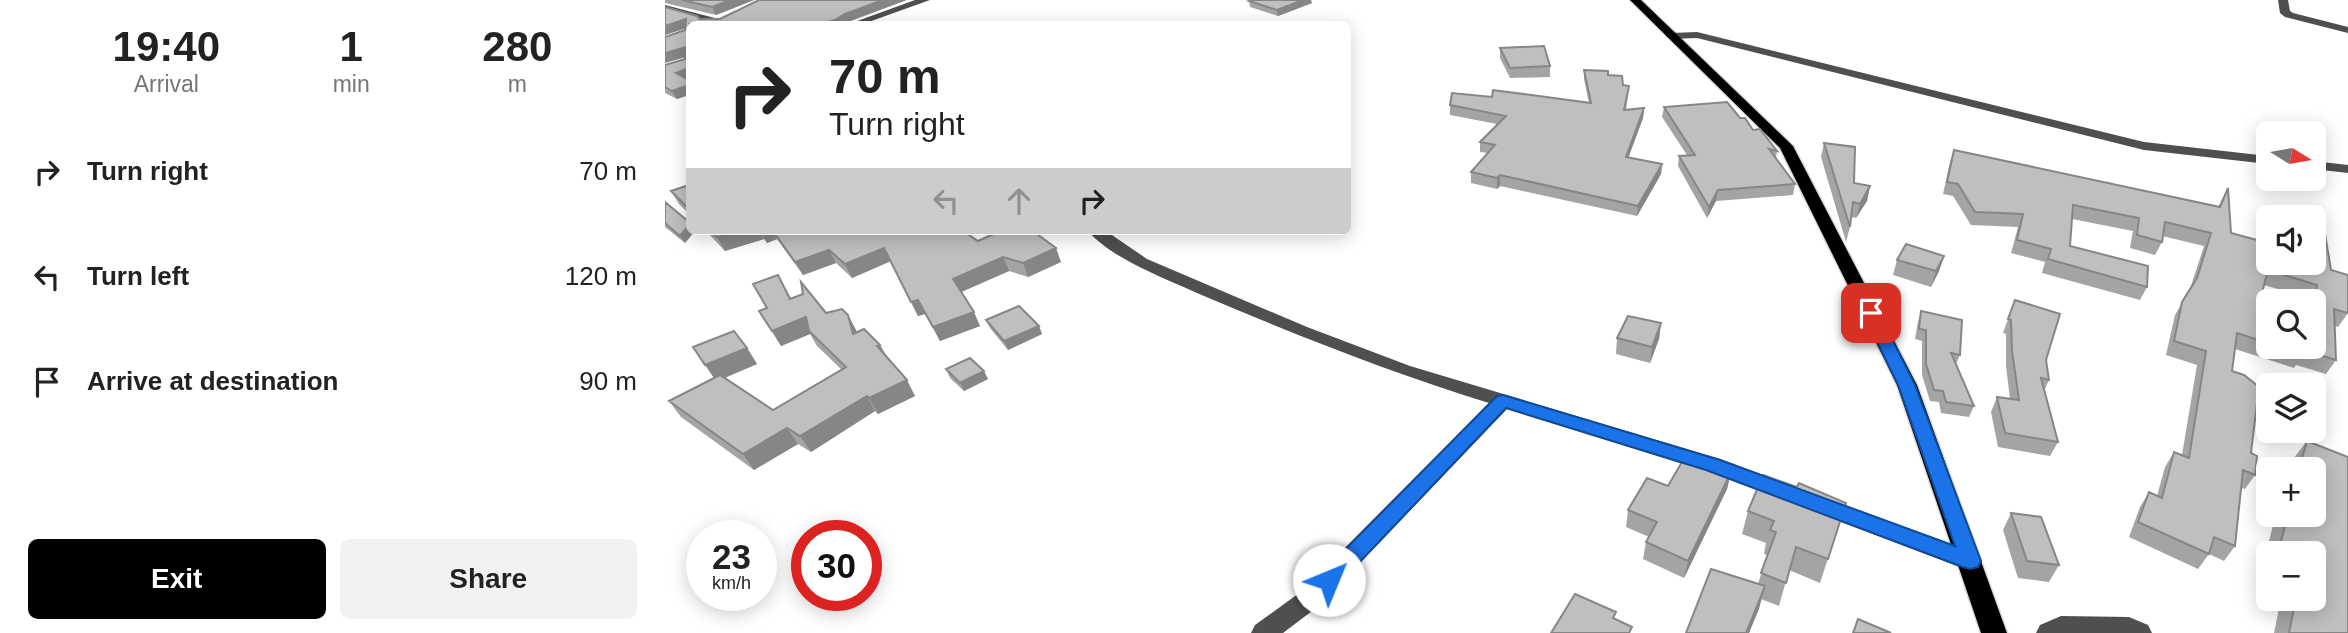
<!DOCTYPE html>
<html lang="en">
<head>
<meta charset="utf-8">
<style>
	body { margin:0; font-family:Arial,sans-serif; background:#f2f2f2; color:#222; height:100vh; display:flex; flex-direction:column; font-size:26px; white-space:nowrap }
	* { box-sizing:border-box; margin:0 }
	p { font-size:23px; color:#767676 }
	.icon { flex:none; width:38px; height:38px; fill:none; stroke:currentColor; stroke-width:2; stroke-linecap:round; stroke-linejoin:round }
	.map { position:relative; flex:1; overflow:hidden }
	.details { display:flex; flex-direction:column; background:#fff; width:665px }
	.details>* { flex:none }
	.banner { position:absolute; left:21px; top:21px; width:665px; height:214px; border-radius:10px; box-shadow:0 4px 18px #0003; background:#fff; color:#222; overflow:hidden }
	.needle { width:46px; rotate:101deg }
	.tools { position:absolute; left:1591px; top:121px; display:grid; gap:14px }
	.tools a { display:grid; place-items:center; width:70px; height:70px; border-radius:10px; background:#fff; box-shadow:0 4px 18px #0003; font-size:35px }
	.speed { position:absolute; left:21px; top:520px; display:flex; gap:14px; font-size:35px; font-weight:700; text-align:center }
	.speed>* { display:grid; place-content:center; width:91px; height:91px; border-radius:50%; background:#fff; box-shadow:0 4px 18px #0003; line-height:1 }
	.speed small { font-size:18px; font-weight:400 }
	.speed .limit { border:10px solid #d22; background:#fff; color:#111 }
	.pin { position:absolute; display:grid; place-items:center; width:60px; height:60px; color:#fff; margin:-30px; border-radius:14px; box-shadow:0 4px 10px #0006 }
	.me { position:absolute; width:77px; margin:-38px; rotate:45deg; stroke-linejoin:round; filter:drop-shadow(0 0 5px #0008) }
	.turn { display:flex; align-items:center; gap:24px; height:147px; padding:0 28px; font-size:32px }
	.turn .icon { width:91px; height:91px; stroke-width:2.5 }
	.turn b { display:block; font-size:49px; line-height:60px }
	.lanes { display:flex; align-items:center; height:66px; padding:0 28px; background:#0003; justify-content:center; gap:35px; direction:ltr }
	.lanes .off { opacity:.35 }
	.eta { display:flex; justify-content:space-evenly; align-items:center; height:119px; text-align:center }
	.eta b { font-size:42px; font-weight:600; line-height:49px }
	.button { display:flex; gap:14px; margin-top:auto; padding:14px 28px }
	.button a { flex:1; height:80px; border-radius:10px; background:#000; color:#fff; font-size:28px; font-weight:600; line-height:80px; text-align:center }
	.button a+a { background:#f2f2f2; color:#222 }
	ul { padding:0; list-style:none }
	li { display:flex; align-items:center; gap:21px; height:105px; padding:0 28px }
	li div { flex:1 }
	li b { display:block; font-size:26px }
	li em { font-style:normal }
	main { display:flex; flex:1; min-height:0 }
	.map>svg:first-child { display:block }
	.lines { fill:none; stroke-linecap:round; stroke-linejoin:round }
	.major-casing { stroke:#dbdbdb; stroke-width:3 }
	.minor { fill:#4f4f4f; fill-rule:evenodd }
	.major { fill:#000; fill-rule:evenodd }
	.wall { fill:#a4a4a4; fill-rule:evenodd }
	.shaded-wall { fill:#868686 }
	.building { fill:#bfbfbf; stroke:#868686; stroke-width:2 }
	.route { fill:#1a73e8; stroke:#114b97; stroke-width:2 }
</style>
</head>
<body>
<main>
<section class="details">
<div class="eta">
<div><b>19:40</b><p>Arrival</p></div>
<div><b>1</b><p>min</p></div>
<div><b>280</b><p>m</p></div>
</div>
<ul>
<li><svg class="icon" aria-label="right" viewBox="0 0 24 24"><path d="M7 20v-9h11M14 6l5 5-5 5"/></svg><div><b>Turn right</b></div><em>70 m</em></li>
<li><svg class="icon" aria-label="left" viewBox="0 0 24 24"><path d="M17 20v-9H6M10 6l-5 5 5 5"/></svg><div><b>Turn left</b></div><em>120 m</em></li>
<li><svg class="icon" aria-label="arrive" viewBox="0 0 24 24"><path d="M6 21V4h12l-3 4 3 4H6"/></svg><div><b>Arrive at destination</b></div><em>90 m</em></li>
</ul>
<div class="button"><a>Exit</a><a>Share</a></div>
</section>
<div class="map">
<svg width="1683" height="633" viewBox="0 0 1683 633">
	<rect width="100%" height="100%" fill="#fff"/>
	<g class="lines">
		<g class="major-casing">
			<path id="major" d="M965,0h11l152,146 124,239 90,248h-26l-84,-248 -117,-237z"/>
		</g>
		<path class="minor" d="M250,0h15l-67,24h-14z
			M1613,0h10l2,11 3,2 55,14v6l-63,-16 -5,-4z
			M0,5l65,17 1,2h-15l-51,-13z
			M1032,32l447,110 124,14v8l-124,-14 -447,-112 -26,1 -5,-3 5,-3z
			M1648,161l35,4v8l-35,-4z
			M423,231h18l41,28 160,68 103,39 310,93 68,25 3,6 -3,6 -8,2 -74,-27 -199,-62 -187,196 -37,28h-32l4,-8 47,-34 187,-188c-97,-30 -191,-67 -285,-107 -35,-16 -91,-36 -116,-65z
			M1158,497l155,57 4,7 -4,7 -8,3 -155,-59 -3,-6 3,-6z
			M1396,616l68,1 19,8 4,8h-116l4,-8z"/>
		<use href="#major" class="major"/>
	</g>
	<path class="wall" d="M0,0h89l-38,15 -51,-12z
		M584,1l63,2 -34,13 -28,-9z
		M0,7l35,12 148,3 -159,2v54l-1,1 1,1v15l-12,4 -12,-6v-28l20,-6 1,-31 -21,7z
		M835,48l50,18v11l-40,1 -10,-20z
		M919,70l24,5 15,10 6,1 -3,24 18,-2 -1,10 -15,39 34,7 -1,10 -24,42 -137,-30 -3,3 -26,-6v-11l17,-19 -8,-1v-10l17,-18 -47,-9v-10l139,-2 -5,-24z
		M999,107l76,11 37,33 -1,8 19,25 -2,11 -77,6 -9,17 -29,-52 1,-10 8,-1 -25,-38z
		M1159,143l30,40 16,3 -3,15 -11,17 -5,-1 -1,10 -4,15 -25,-85z
		M1289,150l264,57 10,-19 3,45 33,9 -1,-8 5,-8v36l63,8 17,43 -10,14 -3,-1 1,34 -10,14 -30,-9 -2,3 -59,-19 -3,22 23,104 -10,14 -4,-1 -6,58 -11,15 -15,-7 -11,15 -69,-32 11,-30 9,-15 8,4 8,-29 9,-15 8,3 15,-90 -31,-10 9,-40 15,-26 14,-43 -42,-10v6l-7,13 -25,-7 3,-17 -61,-12 -2,27 77,41 -7,13 -98,-27 3,-11 -34,-9 7,-26 -47,-2 -18,-29 -10,-2 7,-32zM1599,285l44,13 -1,3h6v45h-45v-39l-9,-3z
		M24,185v29l-10,-10 -8,-13z
		M0,202l24,29h6l-10,12 -20,-16z
		M41,231h257l15,10 66,-2 17,23 -33,15 -19,-6 -48,21 19,34 -40,15 -15,-27 -7,2 -27,-55 -39,17 -16,-15 -33,12 -26,-36 -10,4 -3,-4 -39,12z
		M1279,256l-5,15 -8,16 -38,-12 4,-15z
		M121,290l5,8 35,15 22,2 9,17 31,26 27,38 -37,18 -3,-3 -64,41 -13,-8 -44,26 -73,-53 -12,-16 45,-23 33,-30 10,16 -32,14 48,32 69,-40 -25,-24 -7,-12 -29,12 -22,-35 8,-3z
		M1350,300l31,60 3,20 -5,11 14,51 -8,14 -52,-9 -7,-35 6,-15 13,2 -4,-33v-32l-3,-1z
		M1256,311l39,44 -4,9 18,42 -5,11 -28,-4 -2,-11 -9,-1 -8,-26v-34l-7,-2 3,-17z
		M321,320l53,6 3,8 -34,16 -18,-22z
		M996,323l-2,16 -9,24 -34,-9 1,-16z
		M281,369l42,10 -24,12 -14,-13z
		M1642,441l41,16v176h-74l7,-35h32v-45h-45v39l-11,-5 19,-73h37v-45h-25l2,-6z
		M1066,472l-4,17 -43,89 -41,-19 3,-17 3,-5 -23,-10 2,-17 40,-24z
		M1132,487l49,16 -26,80 -31,-13 -10,36 -18,-7 -12,34h-63l72,-49 9,-29 -3,-1 2,-11 -24,-9 6,-23z
		M1346,513l48,52 -10,17 -31,-4 -15,-48z"/>
	<path class="shaded-wall" d="M65,0h24l-38,15 -4,-8z
		M218,0h24l-59,22 -4,2h-25l26,-10z
		M638,0h8l1,3 -34,13 -1,-6z
		M21,19l3,8 -24,8v-9z
		M21,47l3,9 -24,7v-10z
		M24,68v10l-8,3 -5,-8z
		M24,85v10l-12,4 -5,-8z
		M979,108l-1,10 -18,49 1,-10z
		M997,164l-1,10 -24,42 1,-10z
		M835,175v11l-3,3v-11z
		M1205,186l-3,15 -11,17 4,-14z
		M1053,190l-2,11 -9,17 2,-11z
		M24,225v6h6l-10,12 -5,-7z
		M73,231h21l5,8 -39,12 -8,-14z
		M95,231h12l5,8 -10,4z
		M219,248l7,13 -39,17 -7,-14z
		M391,248l5,14 -33,15 -5,-14z
		M164,250l7,13 -33,12 -8,-13z
		M1279,256l-5,15 -8,16 5,-16z
		M338,257l6,14 -50,22 -6,-14z
		M253,300l7,14 -7,2 -7,-14z
		M309,312l6,14 -40,15 -7,-14z
		M183,315l8,15 5,19 -8,-15z
		M141,317l3,14 1,3 -29,12 -9,-15z
		M996,323l-2,16 -9,24 2,-16z
		M374,326l3,8 -34,16 -4,-9z
		M215,345l9,15 -12,-14z
		M82,348l10,16 -41,17 -11,-16z
		M319,371l4,8 -24,12 -4,-8z
		M242,380l8,16 -37,18 -9,-16z
		M202,396l8,15 -64,41 -11,-16z
		M122,428l11,16 -44,26 -11,-16z
		M1066,472l-4,17 -43,89 4,-17z
		M1100,586l-6,23 -10,24h-3z"/>
	<path class="building" d="M17,0h48l-18,7z
		M94,0h124l-38,14 -10,6 -16,4h-130v44l-13,5 13,7v5l-17,6 -7,-4v-22l20,-6 1,-12 -21,6v-16l20,-7 1,-11 -21,7v-19l32,9 3,3h20z
		M587,0h51l-26,10 -28,-9z
		M879,46l6,20 -40,2 -10,-20z
		M919,70l24,1v4l14,1 1,9 6,1 -5,24 20,-2 -18,49 36,7 -24,42 -138,-31 -3,3 -26,-6 24,-27 -15,-3 26,-26 -56,-11 2,-12 40,4 1,-7 98,13z
		M1062,102l13,16h5l8,12 7,-1 17,22 -8,-2 26,35 -77,6 -9,17 -30,-51 16,-1 -31,-48z
		M1159,143l31,4 -1,36 16,3 -10,18 -7,-2 -3,25z
		M1289,150l266,57 8,-19 3,45 37,10v19h45v-31l12,3 6,36 17,5v38l-14,-4 2,51 -32,-10v4l-24,-8h33v-22l4,-39 -49,-15 -9,34 9,3v36l-31,-10 -5,38 12,4 15,12 -8,66 6,3 -2,19 -12,-5 -8,76 -21,-9 -5,17 -71,-32 11,-30 13,6 12,-46 15,6 17,-107 -32,-10 8,-39 15,-24 14,-45 -46,-11 -3,20 -25,-7 2,-17 -66,-13 -3,41 78,20 -1,21 -99,-28 3,-10 -34,-9 6,-26 -48,-2 -17,-28 -11,-2z
		M24,185v24l-18,-18z
		M0,202l24,20v3l-9,11 -15,-13z
		M46,231h27l-21,6z
		M108,231h190l15,10 22,-10h39l2,1 -4,2 19,14 -33,15 -20,-6 -50,22 21,33 -41,15 -15,-27 -7,2 -27,-54 -39,16 -16,-14 -34,12z
		M1241,244l38,12 -8,15 -39,-11z
		M113,275l12,24 13,-5 -2,-12 25,31 16,-4 6,6 5,19 11,-5 16,16 -3,1 30,34 -38,18 -2,-2 -67,40 -13,-8 -44,26 -74,-53 51,-26 53,35 73,-43 -37,-36 -3,-14 -34,14 -13,-20 8,-3 -14,-24z
		M1350,300l45,14 -14,46 3,20 -8,-2 17,64 -53,-9 -8,-36 22,3 -7,-49 -1,-31 -3,-1z
		M354,306l20,20 -35,15 -18,-21z
		M1256,311l41,9 -2,35 -9,-2 23,53 -28,-4 -3,-11 -9,-1 -8,-26v-34l-7,-1z
		M963,316l33,7 -9,24 -35,-9z
		M69,331l13,17 -42,17 -12,-18z
		M305,358l14,13 -24,12 -14,-14z
		M1642,441l41,16v176h-59l7,-35h17v-45h-35l10,-39h25v-45h-14z
		M1021,455l45,17 -43,89 -42,-19 11,-20 -29,-12 19,-32 21,8z
		M1098,475l34,12 2,-4 47,20 -18,56 -32,-12 -10,36 -25,-10 15,-41 -6,-2 4,-9 -26,-10z
		M1346,513l30,4 18,48 -32,-4z
		M1046,569l54,17 -19,47h-60z
		M910,594l41,18 -3,6 19,9 -3,6h-78z
		M1193,619l33,14h-38z"/>
	<path class="route" d="M1206,308l8,5 36,72 66,176 -3,6 -8,2 -7,-2 -257,-97 -200,-62 -170,179 -7,3 -8,-3 -3,-7 3,-6 176,-178 6,-1 217,65 235,86 -57,-161 -35,-72z"/>
</svg>
<div class="tools">
<a><svg class="needle" viewBox="-14 -14 28 28"><path d="M0-13l5 13h-10z" fill="#e53935"/><path d="M0 13l5-13h-10z" fill="#767676"/></svg></a>
<a><svg class="icon" aria-label="sound" viewBox="0 0 24 24"><path d="M4 9h4l5-4v14l-5-4H4zM17 9q2 3 0 6"/></svg></a>
<a><svg class="icon" aria-label="search" viewBox="0 0 24 24"><circle cx="10" cy="10" r="6"/><path d="M15 15l6 6"/></svg></a>
<a><svg class="icon" aria-label="layers" viewBox="0 0 24 24"><path d="M12 4l9 5-9 5-9-5zM3 14l9 5 9-5"/></svg></a>
<a>+</a>
<a>−</a>
</div>
<div class="speed"><div>23<small>km/h</small></div><div class="limit">30</div></div>
<div class="pin" style="left:1206px;top:313px;background:#d93025"><svg class="icon" aria-label="arrive" viewBox="0 0 24 24"><path d="M6 21V4h12l-3 4 3 4H6"/></svg></div>
<svg class="me" style="left:664px;top:580px" viewBox="-20 -20 40 40"><circle r="19" fill="#fff"/><path d="M0-13L10 11 0 6-10 11z" fill="#1a73e8"/></svg>
<div class="banner">
<div class="turn"><svg class="icon" aria-label="right" viewBox="0 0 24 24"><path d="M7 20v-9h11M14 6l5 5-5 5"/></svg><div><b>70 m</b>Turn right</div></div>
<div class="lanes"><svg class="icon off" aria-label="left" viewBox="0 0 24 24"><path d="M17 20v-9H6M10 6l-5 5 5 5"/></svg><svg class="icon off" aria-label="ahead" viewBox="0 0 24 24"><path d="M12 20V5M6 11l6-6 6 6"/></svg><svg class="icon" aria-label="right" viewBox="0 0 24 24"><path d="M7 20v-9h11M14 6l5 5-5 5"/></svg></div>
</div>
</div>
</main>
</body>
</html>
